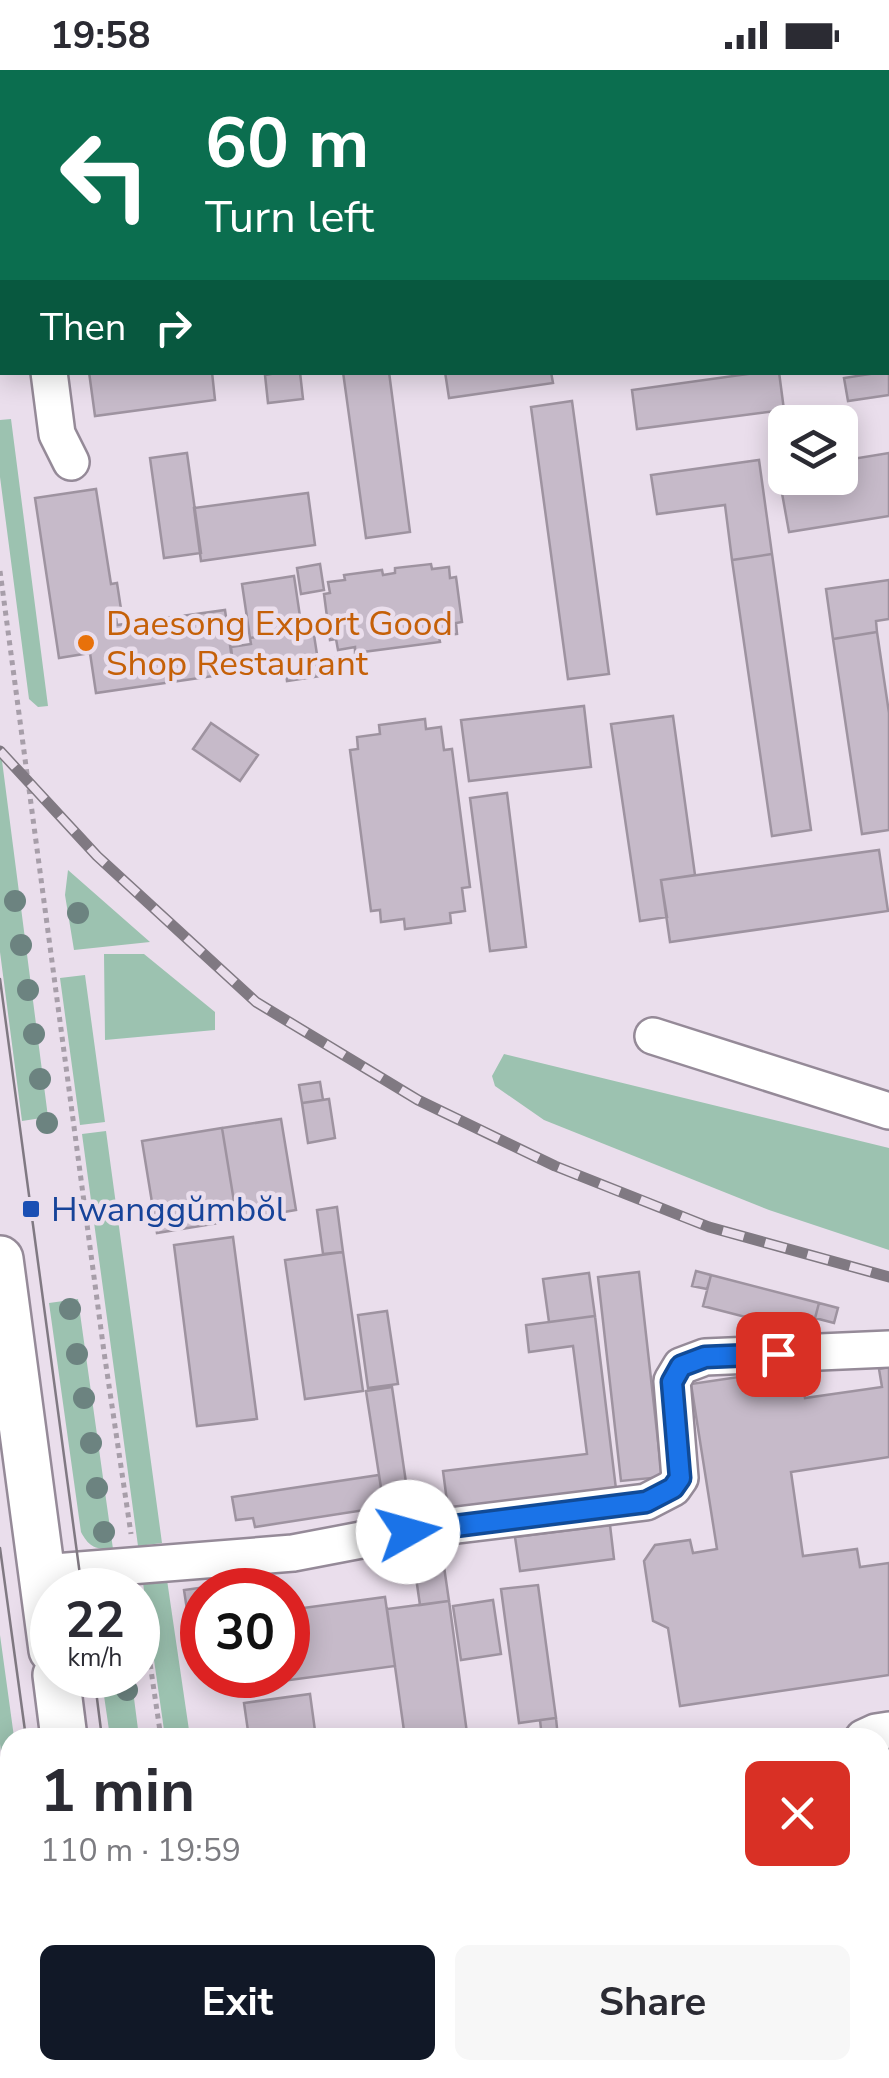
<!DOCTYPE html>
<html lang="en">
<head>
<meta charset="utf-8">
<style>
	body { margin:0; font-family:"Nunito Sans",sans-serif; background:#f7f7f7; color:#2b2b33; height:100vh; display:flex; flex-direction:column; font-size:38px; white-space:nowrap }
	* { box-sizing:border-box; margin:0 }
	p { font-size:32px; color:#7c7c81 }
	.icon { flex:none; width:55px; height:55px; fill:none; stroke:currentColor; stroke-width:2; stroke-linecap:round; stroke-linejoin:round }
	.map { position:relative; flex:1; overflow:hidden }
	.panel { position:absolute; left:0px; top:1658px; width:890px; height:352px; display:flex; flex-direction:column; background:#fff; border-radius:30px 30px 0 0; box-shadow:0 5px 25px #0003 }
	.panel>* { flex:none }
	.hud { position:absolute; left:0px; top:0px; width:890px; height:305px; box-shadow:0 5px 25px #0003; background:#0b6e4f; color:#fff; overflow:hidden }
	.controls { position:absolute; left:768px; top:335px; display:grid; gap:20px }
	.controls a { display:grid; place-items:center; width:90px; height:90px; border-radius:15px; background:#fff; box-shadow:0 5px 25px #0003; font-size:50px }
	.speed { position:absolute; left:30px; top:1498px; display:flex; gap:20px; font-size:50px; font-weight:700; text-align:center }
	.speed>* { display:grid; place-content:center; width:130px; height:130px; border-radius:50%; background:#fff; box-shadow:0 5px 25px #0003; line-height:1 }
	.speed small { font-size:25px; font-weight:400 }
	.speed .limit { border:15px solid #d22; background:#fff; color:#111 }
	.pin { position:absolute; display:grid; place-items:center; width:85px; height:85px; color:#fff; margin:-42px; border-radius:20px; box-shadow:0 5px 15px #0006 }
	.me { position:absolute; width:110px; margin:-55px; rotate:83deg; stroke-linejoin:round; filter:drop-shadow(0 0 8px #0008) }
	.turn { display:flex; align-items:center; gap:35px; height:210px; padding:0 40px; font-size:45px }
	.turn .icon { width:130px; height:130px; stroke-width:2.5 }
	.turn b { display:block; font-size:70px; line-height:85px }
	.then { display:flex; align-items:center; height:95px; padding:0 40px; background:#0003; gap:20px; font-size:38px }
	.round { display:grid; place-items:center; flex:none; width:105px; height:105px; border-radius:15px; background:#f7f7f7 }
	.summary { display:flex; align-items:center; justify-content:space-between; height:170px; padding:0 40px }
	h1 { font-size:60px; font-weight:700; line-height:75px }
	.action { display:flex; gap:20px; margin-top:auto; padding:20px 40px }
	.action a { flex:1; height:115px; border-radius:15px; background:#111827; color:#fff; font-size:40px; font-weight:700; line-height:115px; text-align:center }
	.action a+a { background:#f7f7f7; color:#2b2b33 }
	.status { display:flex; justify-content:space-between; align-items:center; height:70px; padding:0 50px; background:#fff; direction:ltr }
	.status svg { height:28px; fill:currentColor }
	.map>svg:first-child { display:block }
	.green { fill:#9cc2b0 }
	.building { fill:#c6bac9; stroke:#9e93a0; stroke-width:2.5 }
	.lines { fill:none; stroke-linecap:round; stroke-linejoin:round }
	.minor-casing { stroke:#958a98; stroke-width:40 }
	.major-casing { stroke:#958a98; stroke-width:50 }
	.path { stroke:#a79ea9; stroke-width:5; stroke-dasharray:5 5; stroke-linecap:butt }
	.minor { stroke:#fff; stroke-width:35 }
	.major { stroke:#fff; stroke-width:45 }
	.tram { stroke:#807982; stroke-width:2.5 }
	.rail-casing { stroke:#807982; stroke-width:11 }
	.rail { stroke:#eadeec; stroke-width:8; stroke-dasharray:22; stroke-linecap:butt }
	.tree { fill:#6c8380 }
	.route-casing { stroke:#114b97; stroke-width:25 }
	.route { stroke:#1a73e8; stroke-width:18 }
	.food-dot { fill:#e8710a; stroke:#eadeec; stroke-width:4 }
	.transit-dot { fill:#1a4fb4; stroke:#eadeec; stroke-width:4 }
	.labels { text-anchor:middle; stroke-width:9; stroke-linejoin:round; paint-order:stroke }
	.food-label { font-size:35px; fill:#c56008; stroke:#eadeec; text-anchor:start }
	.transit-label { font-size:35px; fill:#164399; stroke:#eadeec; text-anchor:start }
</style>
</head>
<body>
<div class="status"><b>19:58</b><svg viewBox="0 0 49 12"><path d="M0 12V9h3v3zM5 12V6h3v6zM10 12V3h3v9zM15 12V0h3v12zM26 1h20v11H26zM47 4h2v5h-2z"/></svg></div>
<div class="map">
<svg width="889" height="2008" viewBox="0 0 889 2008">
	<rect width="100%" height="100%" fill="#eadeec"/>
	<path class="green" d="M11,349l37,287 -10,1 -9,-8 -29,-222v-57z
		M0,675l48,372 -26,4 -22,-169z
		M68,800l82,72 -76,8 -9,-55z
		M104,884h40l71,58v18l-110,10z
		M85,905l20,147 -25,3 -20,-147z
		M504,984l385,94v102l-120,-40 -225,-90 -49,-34 -3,-10z
		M106,1061l56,412 -24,3 -56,-412z
		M78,1229l35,250c-17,1 -24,-2 -32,-17l-32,-229z
		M166,1503l24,164h-25l-23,-161z
		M0,1565l14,102 -4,1v81l-10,-75z
		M101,1605h30l8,62h-29z
		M0,1820l10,56v86l-10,-46z"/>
	<path class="building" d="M100,0h83v2h-83z
		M715,0h90v2h-90z
		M889,301v24l-41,6 -4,-23z
		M89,302h123l3,28 -120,16z
		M282,302h18l3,27 -35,4 -3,-28z
		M343,302h46l21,160 -44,6z
		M445,302h106l2,11 -104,15z
		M762,302h17l5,38 -147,19 -5,-39z
		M572,331l37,273 -41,5 -37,-272z
		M187,383l14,100 -37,5 -14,-100z
		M889,383v63l-100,16 -11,-61 7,-1v8h55v-17z
		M759,390l13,94 -40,6 -7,-55 -68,9 -6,-39z
		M96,419l15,95 6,-1 4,26 -6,1 2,15 108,-15 9,63 -138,20 -6,-40 -31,5 -24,-160z
		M308,423l7,52 -114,16 -7,-53z
		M772,484l39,276 -39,6 -40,-276z
		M320,494l4,26 -23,4 -4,-26z
		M431,494l1,5 17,-2 1,11 6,-1 6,45 -6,1 1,11 -18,2 1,6 -85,11v-6l-17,3 -2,-11 -6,1 -6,-46 6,-1 -2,-11 17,-2 -1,-5 38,-5 1,5 12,-2v-5z
		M294,506l8,54 -52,8 -8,-54z
		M889,510v39l-13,2 1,11 -44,7 -7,-50z
		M302,560l1,7 11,-2 4,26 -84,12 -3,-26 20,-3 -1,-6z
		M877,562l12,81v117l-27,4 -29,-195z
		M344,586l3,16 -60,9 -2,-16z
		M584,636l7,61 -122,14 -8,-61z
		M673,646l22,159 -34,5 6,37 -27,4 -29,-197z
		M425,649l1,10 15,-2 3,23 8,-1 18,138 -8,1 3,23 -15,2 1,10 -46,6 -1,-10 -23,3 -1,-12 -9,1 -21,-161 8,-1 -1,-12 23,-3 -1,-9z
		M211,653l47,32 -18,26 -47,-32z
		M507,723l19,154 -36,4 -20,-153z
		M879,780l9,61 -218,31 -9,-62z
		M320,1012l3,18 -21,3 -3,-18z
		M329,1029l6,39 -27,5 -6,-40z
		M281,1049l15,91 -59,10 -15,-92z
		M222,1058l15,92 -80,13 -15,-92z
		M337,1137l6,45 -20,2 -6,-44z
		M233,1167l24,182 -60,7 -23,-181z
		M343,1182l20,139 -58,8 -20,-139z
		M696,1201l15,4 -4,14 -15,-3z
		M639,1202l23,205 -41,4 -23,-204z
		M589,1203l6,43 -46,6 -6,-43z
		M711,1205l108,28 -8,31 -108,-28z
		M819,1233l19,5 -4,15 -19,-5z
		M387,1241l11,73 -30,4 -10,-73z
		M595,1246l21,173 -168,20 -5,-38 144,-17 -14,-108 -44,6 -3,-27z
		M889,1297v90l-98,15 12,84 54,-7 3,18 29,-4v112l-209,31 -12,-78 -15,-7 -9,-60 11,-16 35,-5 3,13 24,-4 -26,-165 74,-11 1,13 36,-5 3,17 77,-11 -3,-18z
		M392,1317l17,116 -25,4 -18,-116z
		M379,1405l5,32 -129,20 -2,-9 -17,2 -4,-23z
		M610,1455l4,34 -94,12 -5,-34z
		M440,1469l9,62 -29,4 -9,-62z
		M276,1509l2,11h-32l-1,-7z
		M243,1512l1,8h-42v44l-11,2 -7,-46z
		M538,1515l18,133 -37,5 -18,-134z
		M385,1527l10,69 -143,19 -1,-10h37v-65z
		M493,1530l8,54 -40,6 -8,-54z
		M449,1531l18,132 -35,5h-27l-18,-129z
		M310,1624l6,44h-67l-5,-35z
		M556,1648l2,20h-16l-2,-18z
		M531,2000h64l1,8h-64z
		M595,2000h116l-62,8h-53z"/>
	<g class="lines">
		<g class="minor-casing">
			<path id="minor" d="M0,221l2,1
				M49,302l8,62 14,28
				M653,966l236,75
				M42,1503l251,-20 115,-22 238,-29 27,-14 7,-10 -8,-97 9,-15 24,-9 184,-8
				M863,1668l13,-6 13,-2"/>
		</g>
		<g class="major-casing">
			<path id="major" d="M0,1189l52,391
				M56,1605l8,63
				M114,2000l2,8"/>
		</g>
		<path class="path" d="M0,501l104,781 27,182
			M140,1525l21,143
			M0,1739l10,75
			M42,2000l1,8
			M212,2000l2,8"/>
		<use href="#minor" class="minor"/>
		<use href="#major" class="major"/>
		<path class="tram" d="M0,909l82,611
			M0,1478l26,190
			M94,1605l8,63
			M74,2000l2,8
			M151,2000l1,8"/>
		<g class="rail-casing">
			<path id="rail" d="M0,681l97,105 159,146 162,98 137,66 154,61 180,50"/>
		</g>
		<use href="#rail" class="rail"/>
	</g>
	<g class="tree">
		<circle cx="15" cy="831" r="11"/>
		<circle cx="78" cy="843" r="11"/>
		<circle cx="21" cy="875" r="11"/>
		<circle cx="28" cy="920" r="11"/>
		<circle cx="34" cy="964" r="11"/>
		<circle cx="40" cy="1009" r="11"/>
		<circle cx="47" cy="1053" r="11"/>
		<circle cx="70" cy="1239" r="11"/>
		<circle cx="77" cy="1284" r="11"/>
		<circle cx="84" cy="1328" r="11"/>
		<circle cx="91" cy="1373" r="11"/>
		<circle cx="97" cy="1418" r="11"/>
		<circle cx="104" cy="1462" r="11"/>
		<circle cx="127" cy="1620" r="11"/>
	</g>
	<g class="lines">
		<g class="route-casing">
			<path id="route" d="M408,1462l238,-30 27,-14 7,-10 -8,-96 9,-16 24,-9 73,-3"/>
		</g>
		<use href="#route" class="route"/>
	</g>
	<circle class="food-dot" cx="86" cy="573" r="10"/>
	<rect class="transit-dot" x="21" y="1129" width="20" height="20" rx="5"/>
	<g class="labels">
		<g class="food-label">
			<text x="106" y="565">Daesong Export Good<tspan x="106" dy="40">Shop Restaurant</tspan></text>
		</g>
		<g class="transit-label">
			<text x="51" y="1151">Hwanggŭmbŏl</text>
		</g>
	</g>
</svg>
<div class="controls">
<a><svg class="icon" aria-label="layers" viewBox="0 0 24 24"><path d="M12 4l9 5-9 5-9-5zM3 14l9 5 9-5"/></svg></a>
</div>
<div class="speed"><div>22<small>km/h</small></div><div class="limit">30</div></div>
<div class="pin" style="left:778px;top:1284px;background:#d93025"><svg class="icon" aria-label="arrive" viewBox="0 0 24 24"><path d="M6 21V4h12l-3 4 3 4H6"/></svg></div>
<svg class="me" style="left:408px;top:1462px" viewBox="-20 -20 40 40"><circle r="19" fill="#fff"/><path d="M0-13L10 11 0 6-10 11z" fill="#1a73e8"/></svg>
<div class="hud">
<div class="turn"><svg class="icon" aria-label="left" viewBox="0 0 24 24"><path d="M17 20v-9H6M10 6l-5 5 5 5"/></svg><div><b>60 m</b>Turn left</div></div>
<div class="then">Then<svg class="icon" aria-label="right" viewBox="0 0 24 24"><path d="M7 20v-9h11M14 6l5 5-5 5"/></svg></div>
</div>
<section class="panel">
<div class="summary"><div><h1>1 min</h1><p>110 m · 19:59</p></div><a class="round" style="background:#d93025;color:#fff"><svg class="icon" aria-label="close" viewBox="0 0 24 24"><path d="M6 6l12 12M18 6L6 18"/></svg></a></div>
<div class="action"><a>Exit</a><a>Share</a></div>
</section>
</div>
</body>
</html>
